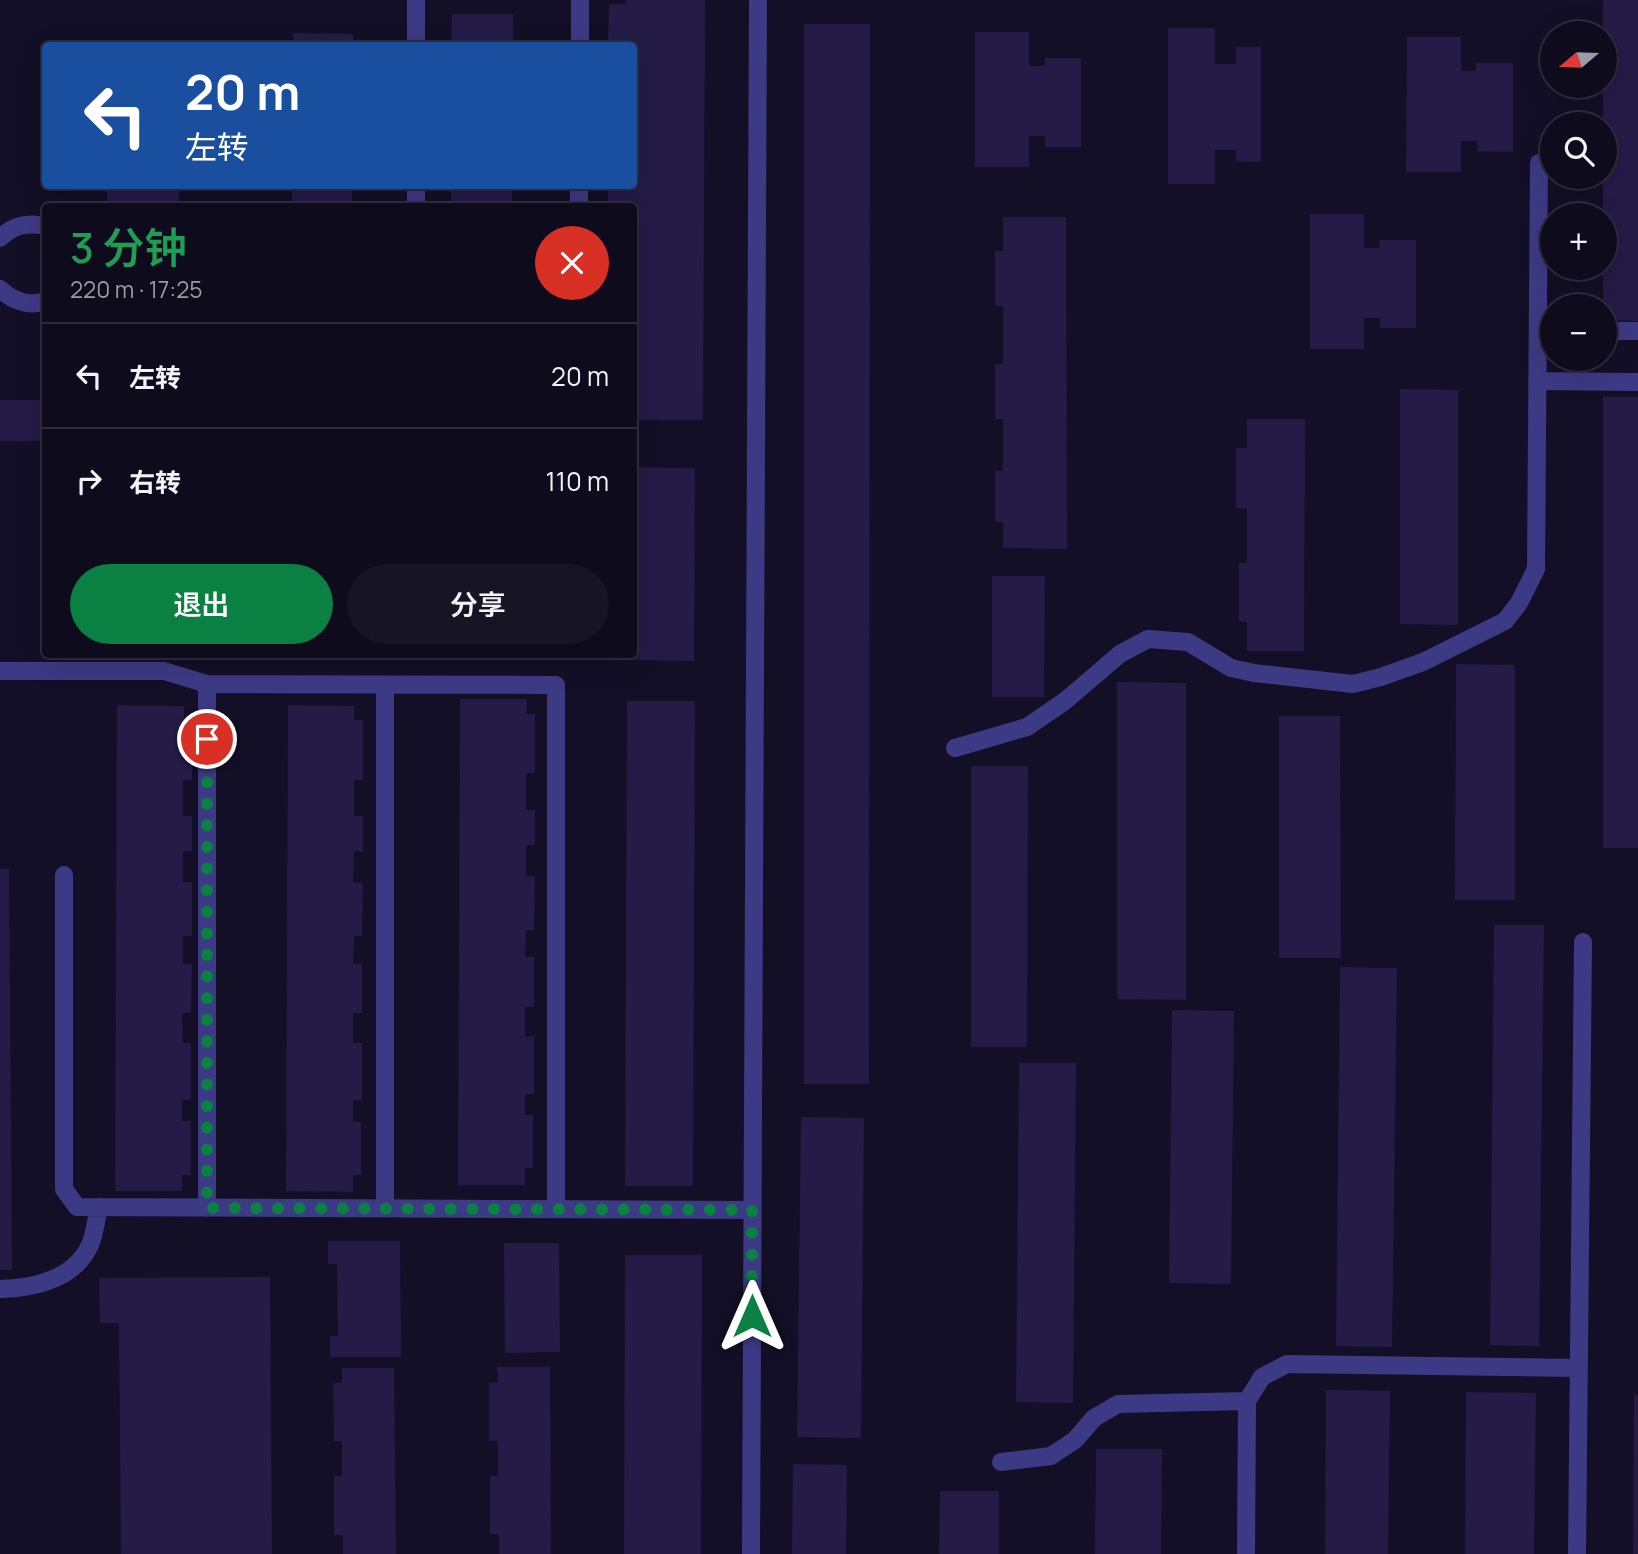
<!DOCTYPE html>
<html lang="zh">
<head>
<meta charset="utf-8">
<style>
	body { margin:0; font-family:Manrope,"Noto Sans SC",sans-serif; background:#171425; color:#f1f3f6; height:100vh; display:flex; flex-direction:column; font-size:26px; white-space:nowrap }
	* { box-sizing:border-box; margin:0 }
	p { font-size:23px; color:#9b9ba3 }
	.icon { flex:none; width:38px; height:38px; fill:none; stroke:currentColor; stroke-width:2; stroke-linecap:round; stroke-linejoin:round }
	.map { position:relative; flex:1; overflow:hidden }
	.side { position:absolute; left:42px; top:203px; width:595px; height:455px; display:flex; flex-direction:column; background:#0e0b1c; border-radius:7px; box-shadow:0 7px 28px #0002,0 0 0 2px #2e2b3b }
	.side>* { flex:none }
	.top-card { position:absolute; left:42px; top:42px; width:595px; height:147px; border-radius:7px; box-shadow:0 7px 28px #0002,0 0 0 2px #2e2b3b; background:#1a4fa0; color:#fff; overflow:hidden }
	.needle { width:46px; rotate:251deg }
	.tools { position:absolute; left:1540px; top:21px; display:grid; gap:14px }
	.tools a { display:grid; place-items:center; width:77px; height:77px; border-radius:50%; background:#0e0b1c; box-shadow:0 7px 28px #0002,0 0 0 2px #2e2b3b; font-size:35px }
	.pin { position:absolute; display:grid; place-items:center; width:60px; height:60px; color:#fff; margin:-30px; border:4px solid #fff; border-radius:50%; box-shadow:0 2px 7px #0007 }
	.me { position:absolute; width:77px; margin:-38px; rotate:0deg; stroke-linejoin:round; filter:drop-shadow(0 0 5px #0008) }
	.turn { display:flex; align-items:center; gap:24px; height:147px; padding:0 28px; font-size:32px }
	.turn .icon { width:91px; height:91px; stroke-width:2.5 }
	.turn b { display:block; font-size:49px; line-height:60px }
	.round { display:grid; place-items:center; flex:none; width:74px; height:74px; border-radius:37px; background:#171425 }
	.summary { display:flex; align-items:center; justify-content:space-between; height:119px; padding:0 28px }
	h1 { font-size:42px; font-weight:600; line-height:52px; color:#1e9e55 }
	.cta { display:flex; gap:14px; margin-top:auto; padding:14px 28px }
	.cta a { flex:1; height:80px; border-radius:42px; background:#0b8043; color:#fff; font-size:28px; font-weight:600; line-height:80px; text-align:center }
	.cta a+a { background:#171425; color:#f1f3f6 }
	ul { padding:0; list-style:none }
	li { display:flex; align-items:center; gap:21px; height:105px; padding:0 28px; border-top:2px solid #2e2b3b }
	li div { flex:1 }
	li b { display:block; font-size:26px }
	li em { font-style:normal }
	.map>svg:first-child { display:block }
	.building { fill:#241b47 }
	.lines { fill:none; stroke-linecap:round; stroke-linejoin:round }
	.service { stroke:#3d3a85; stroke-width:18 }
	.minor { stroke:#3d3a85; stroke-width:18 }
	.route { stroke:#0b8043; stroke-width:12; stroke-dasharray:0 21.6 }
</style>
</head>
<body>
<div class="map">
<svg width="1638" height="1554" viewBox="0 0 1638 1554">
	<rect width="100%" height="100%" fill="#130f26"/>
	<path class="building" d="M626,0h79l-2,420h-69v-214h-26v-20h26v-140h-26l1,-42h17z
		M1603,0h35v321l-33,-1v-14h-2z
		M452,14h61v32h-62z
		M804,24h66l-1,1060h-65z
		M1168,28h47v36h21v-17h25v115l-25,-1v-11h-21v34h-47z
		M975,32h54v34h16v-8h36v89h-36v-11h-16v31h-54z
		M293,33l60,1v12h-60z
		M1407,37h54v34h15v-8h37v89l-36,-1v-10h-16v31h-55z
		M107,186h72v20h-72z
		M292,186h60v20h-60z
		M451,186h61v20h-61z
		M1310,214h54v34h16l-1,-8h37v88h-36v-10h-16v31h-54z
		M1003,217h63l1,332 -64,-1v-26h-8v-51h8v-52h-8v-55h8v-58h-8v-55h8z
		M1400,389l58,1v235l-58,-1z
		M1603,397h35v451h-35z
		M0,400h46v41h-46z
		M1247,419h58l-1,232h-57v-29l-8,-1v-58h8v-54l-11,-1v-60h11z
		M634,467l61,1 -1,193 -68,-1v-6h8z
		M992,576h53l-1,121h-52z
		M290,654h65v5h-65z
		M1456,664l59,1v235h-60z
		M1117,682l69,1v317l-69,-1z
		M460,699h67l-1,15h9v59h-9v37h9v35h-9v31h9l-1,54h-8l-1,27h9v50h-9v30l9,-1v58h-9v21h8v53h-8v17h-67z
		M627,701h68l-2,485h-68z
		M117,705l67,1v14h9l-1,60h-9v36h9v35h-9v31h9v54h-9v28h9l-1,49h-9l1,30h8v57h-9v21h9v54h-9v16h-67z
		M288,705l66,1v14h9v60h-9v36h9v36l-9,-1 -1,31 10,1 -1,53h-8l-1,28h9v49h-9v30h9v57h-9v21l8,1v53h-8v17l-67,-1z
		M1279,716h61l1,242h-62z
		M971,766h57l-1,281h-56z
		M0,869h9l3,401h-12z
		M1494,925h50l-5,421 -49,-1z
		M1340,967l57,1 -5,379 -56,-1z
		M1172,1010l62,1 -3,273 -62,-1z
		M1019,1063h57l-3,340 -57,-1z
		M801,1117l63,1 -3,320 -64,-1z
		M328,1241h72l1,116h-71v-21h8l-1,-72h-9z
		M504,1243h55l1,109 -55,1z
		M625,1255h77l-1,299h-77z
		M270,1277l2,277h-151l-2,-231h-19l-1,-45z
		M497,1367h53l1,187h-52v-20h-9v-58h8v-35h-9v-58l9,-1z
		M342,1368h52l2,186h-53v-19h-9v-59h8v-35h-8l-1,-58h9z
		M1326,1390l64,1 -2,163h-63z
		M1466,1392l70,1 -2,161h-69z
		M1634,1394l4,1v159h-5z
		M1096,1449h66l-1,105h-66z
		M793,1464l54,1 -1,89h-54z
		M940,1491h59v63h-60z"/>
	<g class="lines">
		<path class="service" d="M416,0v46
			M580,46v-46
			M416,186v20
			M579,206v-20
			M0,238c14,-13 27,-16 46,-12
			M0,289c13,12 28,18 46,12
			M1605,331h33
			M1538,381l100,1
			M0,671h164l43,13
			M955,748l72,-21 38,-26 55,-47 28,-15 40,3 43,26 23,5 99,11 28,-7 42,-15 82,-41 14,-18 17,-34 3,-406
			M64,875v314l13,18 675,3
			M207,1208v-524l349,1v524
			M385,1208v-523
			M0,1289c34,-1 74,-9 90,-44 5,-11 6,-26 9,-38
			M1001,1462l50,-6 24,-16 19,-22 24,-14 129,-3
			M1246,1554l1,-153 15,-24 25,-13 291,4
			M1577,1554l6,-612"/>
		<path class="minor" d="M751,1554l7,-1554"/>
	</g>
	<g class="lines">
		<path class="route" d="M207,739v469l545,2v106"/>
	</g>
</svg>
<div class="tools">
<a><svg class="needle" viewBox="-14 -14 28 28"><path d="M0-13l5 13h-10z" fill="#e53935"/><path d="M0 13l5-13h-10z" fill="#9b9ba3"/></svg></a>
<a><svg class="icon" aria-label="search" viewBox="0 0 24 24"><circle cx="10" cy="10" r="6"/><path d="M15 15l6 6"/></svg></a>
<a>+</a>
<a>−</a>
</div>
<div class="pin" style="left:207px;top:739px;background:#d93025"><svg class="icon" aria-label="arrive" viewBox="0 0 24 24"><path d="M6 21V4h12l-3 4 3 4H6"/></svg></div>
<svg class="me" style="left:752px;top:1316px" viewBox="-20 -20 40 40"><path d="M0-17L14 15 0 8-14 15z" fill="#0b8043" stroke="#fff" stroke-width="4"/></svg>
<div class="top-card">
<div class="turn"><svg class="icon" aria-label="left" viewBox="0 0 24 24"><path d="M17 20v-9H6M10 6l-5 5 5 5"/></svg><div><b>20 m</b>左转</div></div>
</div>
<section class="side">
<div class="summary"><div><h1>3 分钟</h1><p>220 m · 17:25</p></div><a class="round" style="background:#d93025;color:#fff"><svg class="icon" aria-label="close" viewBox="0 0 24 24"><path d="M6 6l12 12M18 6L6 18"/></svg></a></div>
<ul>
<li><svg class="icon" aria-label="left" viewBox="0 0 24 24"><path d="M17 20v-9H6M10 6l-5 5 5 5"/></svg><div><b>左转</b></div><em>20 m</em></li>
<li><svg class="icon" aria-label="right" viewBox="0 0 24 24"><path d="M7 20v-9h11M14 6l5 5-5 5"/></svg><div><b>右转</b></div><em>110 m</em></li>
</ul>
<div class="cta"><a>退出</a><a>分享</a></div>
</section>
</div>
</body>
</html>
